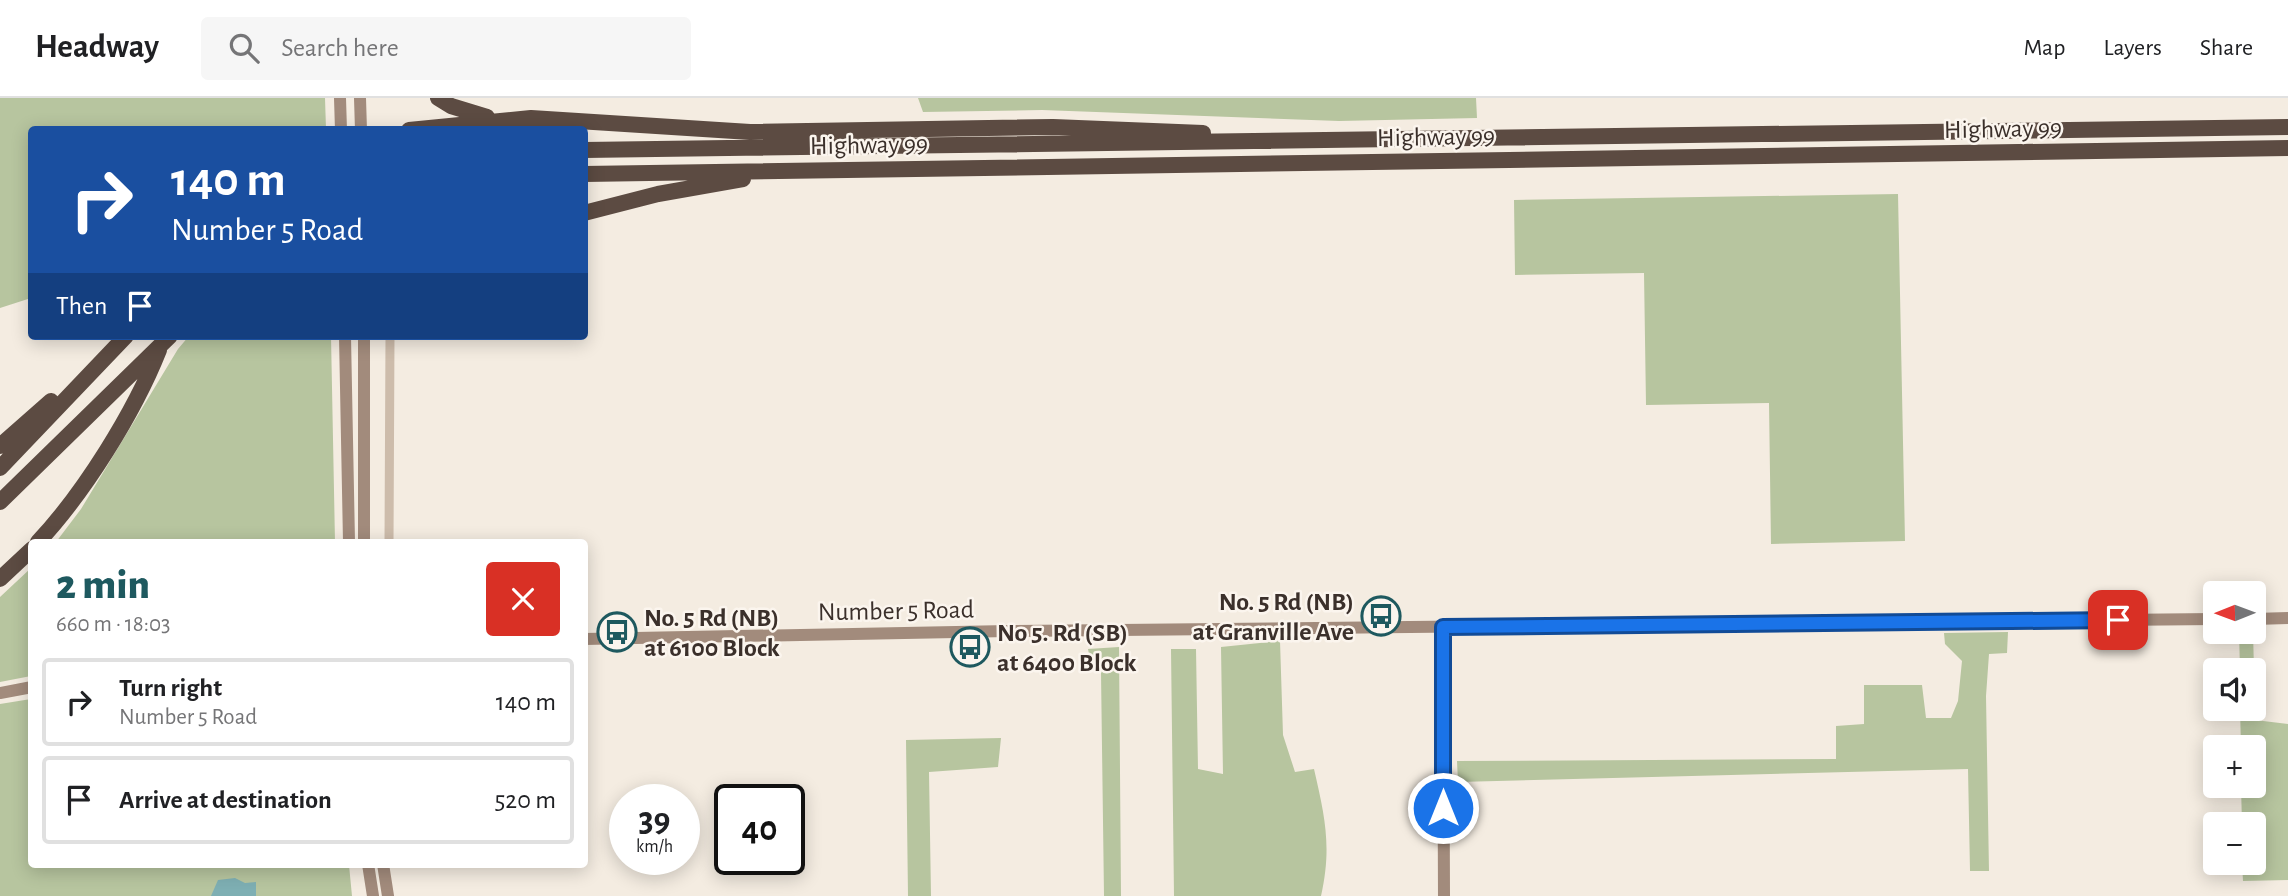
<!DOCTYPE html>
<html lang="en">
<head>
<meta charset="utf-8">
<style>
	body { margin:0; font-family:"Alegreya Sans",sans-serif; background:#f6f6f6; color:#202124; height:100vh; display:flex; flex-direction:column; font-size:26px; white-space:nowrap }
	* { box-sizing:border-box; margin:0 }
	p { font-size:23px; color:#757577 }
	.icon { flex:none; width:38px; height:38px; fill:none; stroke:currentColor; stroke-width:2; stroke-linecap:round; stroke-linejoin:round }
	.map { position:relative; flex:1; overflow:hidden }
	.sheet { position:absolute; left:28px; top:441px; width:560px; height:329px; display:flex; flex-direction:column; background:#fff; border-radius:7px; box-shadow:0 4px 18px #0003 }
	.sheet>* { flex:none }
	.guide { position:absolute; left:28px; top:28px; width:560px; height:214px; border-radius:7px; box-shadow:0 4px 18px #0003; background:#1a4fa0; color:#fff; overflow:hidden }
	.needle { width:46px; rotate:269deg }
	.controls { position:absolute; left:2203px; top:483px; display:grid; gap:14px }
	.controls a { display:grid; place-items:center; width:63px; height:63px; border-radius:7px; background:#fff; box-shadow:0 4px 18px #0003; font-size:35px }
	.speed { position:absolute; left:609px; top:686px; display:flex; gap:14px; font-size:35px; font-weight:700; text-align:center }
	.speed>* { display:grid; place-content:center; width:91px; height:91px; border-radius:50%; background:#fff; box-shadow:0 4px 18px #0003; line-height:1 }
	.speed small { font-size:18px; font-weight:400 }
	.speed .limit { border:4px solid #111; border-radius:10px; background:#fff; color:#111 }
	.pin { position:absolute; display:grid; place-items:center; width:60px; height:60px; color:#fff; margin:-30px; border-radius:14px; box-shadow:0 4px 10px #0006 }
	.me { position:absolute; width:77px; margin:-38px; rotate:0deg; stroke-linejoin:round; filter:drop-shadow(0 0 5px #0008) }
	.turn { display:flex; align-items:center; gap:24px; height:147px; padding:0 28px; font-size:32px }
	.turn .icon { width:91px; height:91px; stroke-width:2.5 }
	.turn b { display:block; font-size:49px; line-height:60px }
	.then { display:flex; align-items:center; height:66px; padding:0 28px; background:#0003; gap:14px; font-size:26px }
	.round { display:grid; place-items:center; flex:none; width:74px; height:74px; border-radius:7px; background:#f6f6f6 }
	.overview { display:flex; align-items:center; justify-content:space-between; height:119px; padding:0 28px }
	h1 { font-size:42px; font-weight:800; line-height:52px; color:#1e595f }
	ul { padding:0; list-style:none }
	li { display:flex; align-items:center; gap:21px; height:88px; margin:0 14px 10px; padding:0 14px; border:4px solid #e0e0e0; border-radius:7px }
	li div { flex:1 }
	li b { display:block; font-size:26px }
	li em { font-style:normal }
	header { display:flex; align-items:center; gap:42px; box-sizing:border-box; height:98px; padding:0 35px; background:#fff; border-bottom:2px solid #e0e0e0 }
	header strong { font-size:33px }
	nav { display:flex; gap:38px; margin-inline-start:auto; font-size:24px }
	.search { width:490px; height:63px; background:#f6f6f6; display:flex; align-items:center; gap:18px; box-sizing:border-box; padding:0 24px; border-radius:7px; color:#757577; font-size:26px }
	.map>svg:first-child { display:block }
	.green { fill:#b7c59f }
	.water { fill:#7eafb3 }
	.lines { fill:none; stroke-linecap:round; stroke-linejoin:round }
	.street { stroke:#cdbcab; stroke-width:9 }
	.secondary { stroke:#a28b7c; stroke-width:12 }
	.highway { stroke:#5c4b42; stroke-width:16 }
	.route-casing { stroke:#114b97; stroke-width:18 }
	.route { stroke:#1a73e8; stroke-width:12 }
	.labels { text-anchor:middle; stroke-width:5; stroke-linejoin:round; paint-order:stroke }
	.street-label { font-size:26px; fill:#3b302b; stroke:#fbf5ee }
	.poi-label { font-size:26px; font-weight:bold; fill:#3b302b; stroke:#fbf5ee; text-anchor:start }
</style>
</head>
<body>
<header>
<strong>Headway</strong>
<div class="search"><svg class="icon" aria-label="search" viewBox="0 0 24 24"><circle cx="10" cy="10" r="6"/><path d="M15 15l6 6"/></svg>Search here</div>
<nav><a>Map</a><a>Layers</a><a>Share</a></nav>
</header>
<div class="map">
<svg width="2288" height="798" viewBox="0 0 2288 798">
	<rect width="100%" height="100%" fill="#f4ece1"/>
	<path class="green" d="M0,0h325l1,31 -294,1 -1,168 -31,10z
		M918,0h558l1,20 -138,3 -297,-11 -119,2z
		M1898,96l7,347 -134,3 -2,-141 -123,2 -2,-132 -129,2 -1,-75z
		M189,238h142l4,206h-279l25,-33 97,-160z
		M31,470v108l-31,6v-85z
		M2008,534l-1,21 -18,1 -3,42 3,175h-19l-2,-102 -510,13 -1,-21 379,-2v-33l28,-2v-39h58l4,33h25l7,-17 4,-40 -17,-17 -1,-11z
		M2239,534h14l1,38h-14z
		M1280,543l3,94 12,37 19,-3c11,48 18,78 7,127h-147l-3,-247h25l2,120 25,5 -2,-127z
		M1119,549l2,249h-17l-3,-224 -11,-13 -2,-10z
		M2254,593l1,29 33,4v156l-45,1 -1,-18h12v-39h-12l-1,-38h13v-39h-13l-1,-38h14z
		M31,601l1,165 317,1 3,31h-352v-192z
		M1001,640l-3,29 -69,5 2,124h-23l-2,-156z"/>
	<path class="water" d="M235,780l10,5 11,-1v14h-45l7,-16z"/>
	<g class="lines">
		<path class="street" d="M389,444l1,-206"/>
		<path class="secondary" d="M340,0l1,32
			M360,0l1,32
			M345,238l4,206
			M364,238v206
			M2254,521l34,-1
			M1443,529l1,269
			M584,541l424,-8 1208,-12
			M0,595l32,-6
			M368,766l5,32
			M383,766l5,32"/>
		<path class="highway" d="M438,0l13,8 36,11
			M409,32l122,-12 219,14 303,-5 150,6
			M584,52l1704,-23
			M584,76l1704,-26
			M584,115l74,-19 85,-15
			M0,348l51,-45
			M0,370l126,-132
			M0,404l170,-166
			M38,444c46,-49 96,-129 121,-192
			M0,481l32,-30"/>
	</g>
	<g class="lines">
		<g class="route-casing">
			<path id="route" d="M1443,710v-181l675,-7"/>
		</g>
		<use href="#route" class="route"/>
	</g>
	<defs>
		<g id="bus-ring" transform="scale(2.0125)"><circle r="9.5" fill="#fbf5ee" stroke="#1e595f" stroke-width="1.5"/><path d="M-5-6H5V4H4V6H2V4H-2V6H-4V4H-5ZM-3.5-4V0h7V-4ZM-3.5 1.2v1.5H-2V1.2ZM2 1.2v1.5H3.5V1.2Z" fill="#1e595f"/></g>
	</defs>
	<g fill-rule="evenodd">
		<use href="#bus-ring" x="1381" y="518"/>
		<use href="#bus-ring" x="617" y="534"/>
		<use href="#bus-ring" x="970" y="549"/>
	</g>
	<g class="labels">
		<g class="street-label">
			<text transform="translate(2003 30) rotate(-1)" y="9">Highway 99</text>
			<text transform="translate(1436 38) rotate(-1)" y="9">Highway 99</text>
			<text transform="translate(869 46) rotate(-1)" y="9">Highway 99</text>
			<text transform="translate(896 512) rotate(-1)" y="9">Number 5 Road</text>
		</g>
		<g class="poi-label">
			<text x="1354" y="512" text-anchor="end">No. 5 Rd (NB)<tspan x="1354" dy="30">at Granville Ave</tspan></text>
			<text x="644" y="528">No. 5 Rd (NB)<tspan x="644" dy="30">at 6100 Block</tspan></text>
			<text x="997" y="543">No 5. Rd (SB)<tspan x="997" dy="30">at 6400 Block</tspan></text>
		</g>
	</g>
</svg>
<div class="controls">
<a><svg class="needle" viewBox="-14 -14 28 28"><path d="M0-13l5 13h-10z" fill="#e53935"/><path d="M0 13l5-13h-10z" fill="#757577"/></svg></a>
<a><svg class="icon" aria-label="sound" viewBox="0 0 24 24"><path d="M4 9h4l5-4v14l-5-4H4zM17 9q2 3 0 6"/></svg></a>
<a>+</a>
<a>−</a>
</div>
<div class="speed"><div>39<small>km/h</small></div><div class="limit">40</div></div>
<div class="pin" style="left:2118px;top:522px;background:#d93025"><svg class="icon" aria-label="arrive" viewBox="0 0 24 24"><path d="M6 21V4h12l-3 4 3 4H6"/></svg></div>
<svg class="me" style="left:1443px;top:710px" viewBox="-20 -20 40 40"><circle r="17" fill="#1a73e8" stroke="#fff" stroke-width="3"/><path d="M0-11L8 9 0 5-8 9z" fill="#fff"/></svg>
<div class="guide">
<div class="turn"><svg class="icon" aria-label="right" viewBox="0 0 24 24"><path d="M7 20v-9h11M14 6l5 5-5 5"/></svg><div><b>140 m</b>Number 5 Road</div></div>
<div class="then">Then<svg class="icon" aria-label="arrive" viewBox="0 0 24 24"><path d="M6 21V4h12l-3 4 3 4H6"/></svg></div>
</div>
<section class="sheet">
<div class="overview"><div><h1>2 min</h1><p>660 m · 18:03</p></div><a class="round" style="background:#d93025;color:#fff"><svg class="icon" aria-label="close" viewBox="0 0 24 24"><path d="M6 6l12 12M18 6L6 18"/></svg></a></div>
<ul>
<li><svg class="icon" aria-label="right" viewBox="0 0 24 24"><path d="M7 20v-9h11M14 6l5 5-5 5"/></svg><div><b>Turn right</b><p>Number 5 Road</p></div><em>140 m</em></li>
<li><svg class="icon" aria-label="arrive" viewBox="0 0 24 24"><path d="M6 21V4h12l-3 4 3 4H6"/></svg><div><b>Arrive at destination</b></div><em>520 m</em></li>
</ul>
</section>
</div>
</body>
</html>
